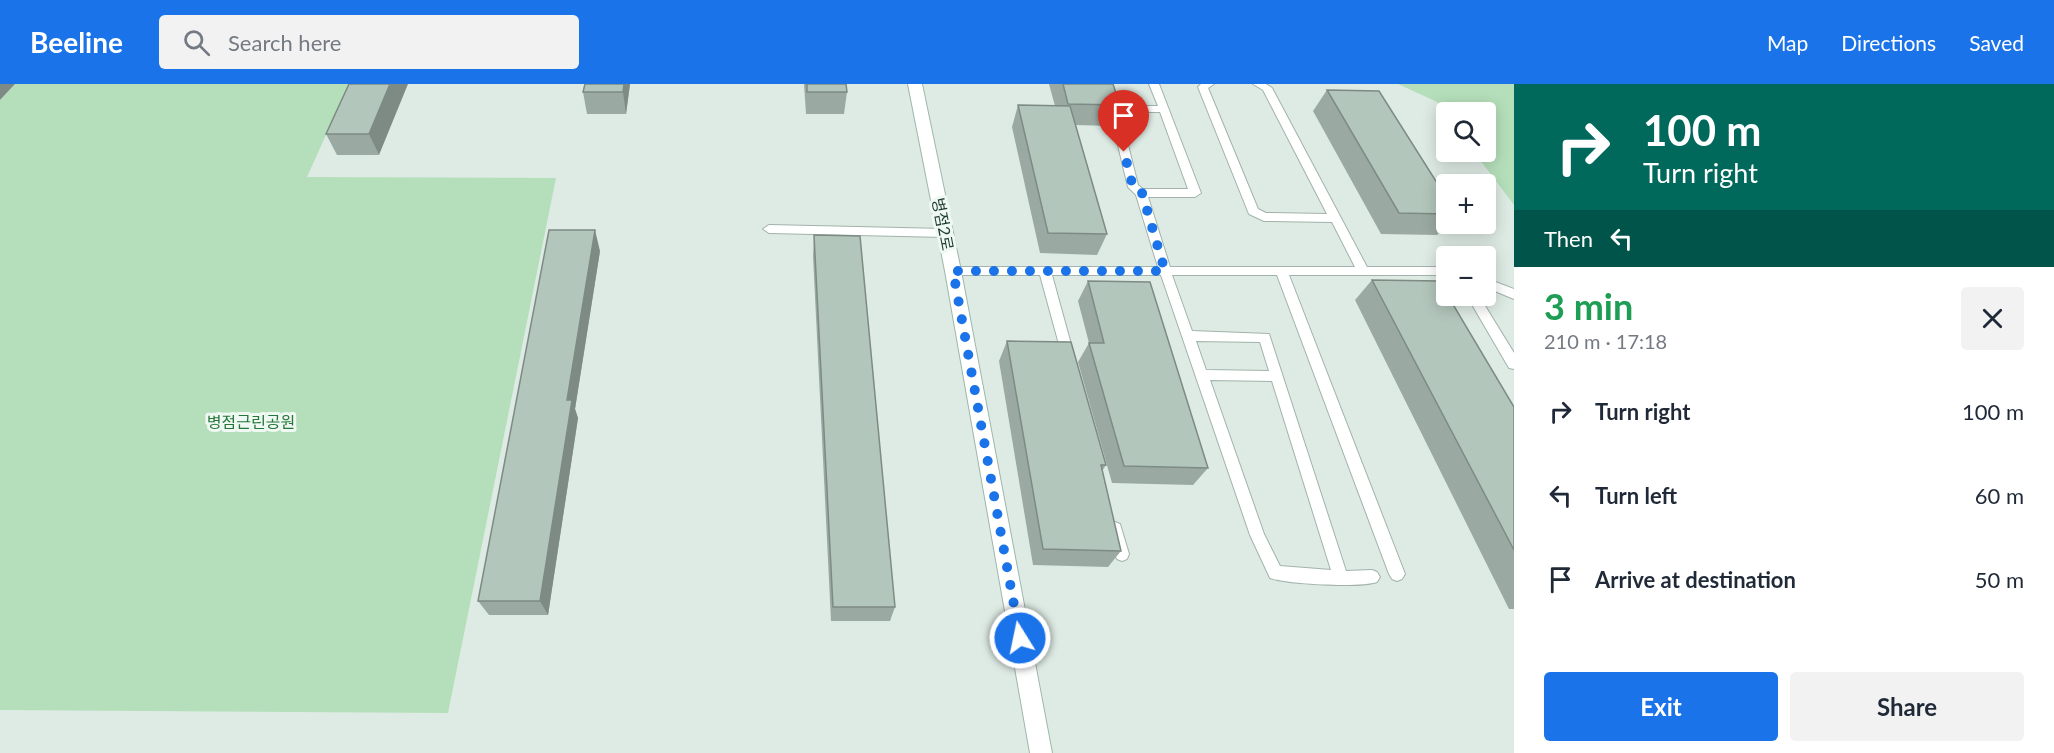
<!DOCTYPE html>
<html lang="en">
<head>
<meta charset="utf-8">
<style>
	body { margin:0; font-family:Lato,"Noto Sans KR",sans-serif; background:#f2f2f3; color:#1f2937; height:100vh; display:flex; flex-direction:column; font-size:22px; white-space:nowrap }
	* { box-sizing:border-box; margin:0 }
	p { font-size:20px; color:#747a83 }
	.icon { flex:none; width:33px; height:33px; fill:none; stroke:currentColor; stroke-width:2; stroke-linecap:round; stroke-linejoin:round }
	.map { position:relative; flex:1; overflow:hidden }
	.sheet { display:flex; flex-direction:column; background:#fff; width:540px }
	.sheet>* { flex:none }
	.banner { background:#00695c; color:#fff; overflow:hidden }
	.buttons { position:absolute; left:1436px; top:18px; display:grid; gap:12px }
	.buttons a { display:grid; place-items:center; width:60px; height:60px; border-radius:6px; background:#fff; box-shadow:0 3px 15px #0003; font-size:30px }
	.pin { position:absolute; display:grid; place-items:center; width:51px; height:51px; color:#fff; margin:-62px -26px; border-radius:50% 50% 50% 0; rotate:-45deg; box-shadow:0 0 6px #0007 }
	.pin .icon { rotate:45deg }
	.me { position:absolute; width:66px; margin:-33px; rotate:350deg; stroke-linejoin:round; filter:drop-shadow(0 0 4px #0008) }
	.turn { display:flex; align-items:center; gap:21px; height:126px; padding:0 30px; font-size:27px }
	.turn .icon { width:78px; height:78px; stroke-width:2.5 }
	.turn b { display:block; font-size:42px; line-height:51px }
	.then { display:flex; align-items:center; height:57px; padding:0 30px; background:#0003; gap:12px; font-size:22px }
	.round { display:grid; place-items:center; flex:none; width:63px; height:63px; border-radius:6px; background:#f2f2f3 }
	.overview { display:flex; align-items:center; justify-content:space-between; height:102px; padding:0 30px }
	h1 { font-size:36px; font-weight:700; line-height:45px; color:#1e9e55 }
	.button { display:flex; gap:12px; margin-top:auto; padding:12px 30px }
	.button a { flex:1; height:69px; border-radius:6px; background:#1a73e8; color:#fff; font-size:24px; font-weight:700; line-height:69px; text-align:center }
	.button a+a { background:#f2f2f3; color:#1f2937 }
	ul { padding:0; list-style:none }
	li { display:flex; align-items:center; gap:18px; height:84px; padding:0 30px }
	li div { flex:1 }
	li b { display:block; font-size:22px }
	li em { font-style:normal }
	header { display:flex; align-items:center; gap:36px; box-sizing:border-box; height:84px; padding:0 30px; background:#1a73e8; color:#fff }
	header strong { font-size:28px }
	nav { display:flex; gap:33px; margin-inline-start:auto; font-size:21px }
	.search { width:420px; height:54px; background:#f2f2f3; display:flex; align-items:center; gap:15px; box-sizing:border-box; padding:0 21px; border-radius:6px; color:#747a83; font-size:22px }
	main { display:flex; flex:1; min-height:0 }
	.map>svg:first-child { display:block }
	.green { fill:#b5dfba }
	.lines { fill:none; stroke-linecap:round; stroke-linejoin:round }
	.lane-casing { stroke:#a1b3aa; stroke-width:2 }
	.secondary-casing { stroke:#9cb8aa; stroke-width:2 }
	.lane { fill:#fff; fill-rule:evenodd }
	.secondary { fill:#fff; fill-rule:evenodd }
	.wall { fill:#9aaaa2 }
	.shaded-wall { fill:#7d8b84 }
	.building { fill:#b3c6bc; stroke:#7d8b84; stroke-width:1.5 }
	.route { stroke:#1a73e8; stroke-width:10; stroke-dasharray:0 18 }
	.labels { text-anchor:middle; stroke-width:6; stroke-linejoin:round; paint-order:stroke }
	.street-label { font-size:16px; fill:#1e3c30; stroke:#eff8f2 }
	.park-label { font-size:16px; fill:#257739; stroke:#eff8f2 }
</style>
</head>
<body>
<header>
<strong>Beeline</strong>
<div class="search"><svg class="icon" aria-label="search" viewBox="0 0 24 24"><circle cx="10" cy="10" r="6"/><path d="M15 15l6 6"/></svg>Search here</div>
<nav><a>Map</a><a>Directions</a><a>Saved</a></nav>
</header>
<main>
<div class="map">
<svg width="1514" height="669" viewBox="0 0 1514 669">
	<rect width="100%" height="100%" fill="#deebe4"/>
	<path class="green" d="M15,0h334l-42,93 249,1 -108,535 -448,-3v-610z
		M1398,0h116v121l-40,-53h11v-40l-39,2 -9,-12z"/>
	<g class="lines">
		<g class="lane-casing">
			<path id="lane" d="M1149,0h10l42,109 -6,4h-47l22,70h185l-23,-45 -68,-1 -15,-7 -51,-127 3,-3h13l-6,4 50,121 8,4 61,1 -64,-124 -10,-6h13l6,4 95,179h79v8h-157l116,299 -3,5 -5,2 -5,-2 -3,-5 -112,-299h-105l20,56 77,3 77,237 26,-1 5,2 3,5 -3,5c-16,6 -91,2 -107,-4l-20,-43 -89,-260h-109l23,84 -6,5 -6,-5 -23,-84h-87l-6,-4 6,-4h205l-22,-72 -8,-8 -17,-71 16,-10h31zM1129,28h31l28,77h-45l-5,-4 -17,-68zM1196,257l64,1 9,29 -63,-1zM1210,296l62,1 59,189 -51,-4 -16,-32z
				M769,141l176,4 6,4 -6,4 -176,-4 -6,-4z
				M1485,194l29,11v10l-29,-12z
				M1467,212h12l35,57v16l-5,-1z
				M1115,438l5,2 9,30 -2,5 -5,2 -5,-2c-4,-9 -11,-26 -7,-35z"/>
		</g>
		<g class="secondary-casing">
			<path id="secondary" d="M908,0h14l39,187 91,482h-22l-85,-482z"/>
		</g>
		<use href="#lane" class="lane"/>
		<use href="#secondary" class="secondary"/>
	</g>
	<path class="wall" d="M349,0l30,71h-42l-11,-21z
		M585,0h45l-4,30h-39l-4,-22z
		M804,0h42l1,8 -3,22h-38z
		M1049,0h64l7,21 -9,21 -36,-1 32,109 -10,21 -57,-2 -28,-126 6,-22 37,1z
		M1327,6l119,107v27h2l-11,11 -56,-1 -68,-123z
		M814,151l81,372 -5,14h-59l-18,-365z
		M600,167l-25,158 3,9 -30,197h-59l-11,-14z
		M1372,196l142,127v202h-5l-154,-309z
		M1088,197l120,187 -15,17 -81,-2 -34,-121 11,-19 -11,-42z
		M1007,257l99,124 -4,6 19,80 -13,16 -75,-2 -34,-204z"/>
	<path class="shaded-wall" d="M0,0h15l-15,16z
		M390,0h18l-29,71 -10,-21z
		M624,0h6l-4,30 -3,-22z
		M595,146l5,21 -25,158 3,9 -30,197 -8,-14 27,-201z"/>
	<path class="building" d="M349,0h41l-21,50h-43z
		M585,0h39l-1,8h-40z
		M807,0h39l1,8h-40z
		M1063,0h50l7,21 -52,-1z
		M1327,6l52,1 67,106v17l-47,-1z
		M1018,21l52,1 37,128 -59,-1z
		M549,146h46l-28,170h5l-32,201h-62z
		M814,151l46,1 35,371h-62z
		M1372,196l68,1 6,11v4h2l66,111v143z
		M1088,197l62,1 58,186 -84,-2 -35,-123h15z
		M1007,257l64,1 35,123h-5l20,86 -78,-2z"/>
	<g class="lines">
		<path class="route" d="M1020,554l-67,-367h212l-23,-78 -9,-6 -9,-35"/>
	</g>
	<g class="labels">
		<g class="street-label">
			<text transform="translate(943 140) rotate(79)" y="6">병점2로</text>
		</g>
		<g class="park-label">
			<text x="251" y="344">병점근린공원</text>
		</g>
	</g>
</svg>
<div class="buttons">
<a><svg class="icon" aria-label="search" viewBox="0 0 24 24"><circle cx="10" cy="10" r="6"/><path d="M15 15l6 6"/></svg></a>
<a>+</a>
<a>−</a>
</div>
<div class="pin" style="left:1124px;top:68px;background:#d93025"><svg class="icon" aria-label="arrive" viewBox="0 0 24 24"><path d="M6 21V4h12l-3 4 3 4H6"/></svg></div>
<svg class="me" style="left:1020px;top:554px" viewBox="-20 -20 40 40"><circle r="17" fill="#1a73e8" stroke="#fff" stroke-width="3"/><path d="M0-11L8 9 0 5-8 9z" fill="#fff"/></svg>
</div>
<section class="sheet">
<div class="banner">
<div class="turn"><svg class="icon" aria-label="right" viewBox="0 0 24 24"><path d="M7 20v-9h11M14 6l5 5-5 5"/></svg><div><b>100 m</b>Turn right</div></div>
<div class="then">Then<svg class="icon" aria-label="left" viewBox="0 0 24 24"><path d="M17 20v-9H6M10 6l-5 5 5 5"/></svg></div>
</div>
<div class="overview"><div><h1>3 min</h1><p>210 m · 17:18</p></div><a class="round"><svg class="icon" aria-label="close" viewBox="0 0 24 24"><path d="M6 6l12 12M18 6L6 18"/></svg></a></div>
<ul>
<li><svg class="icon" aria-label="right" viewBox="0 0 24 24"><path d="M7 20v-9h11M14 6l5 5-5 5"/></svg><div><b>Turn right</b></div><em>100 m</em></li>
<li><svg class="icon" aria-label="left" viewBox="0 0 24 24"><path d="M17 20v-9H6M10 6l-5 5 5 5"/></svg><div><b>Turn left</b></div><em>60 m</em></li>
<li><svg class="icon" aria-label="arrive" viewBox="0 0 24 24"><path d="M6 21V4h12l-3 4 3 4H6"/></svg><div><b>Arrive at destination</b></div><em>50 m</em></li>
</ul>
<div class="button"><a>Exit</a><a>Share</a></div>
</section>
</main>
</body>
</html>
